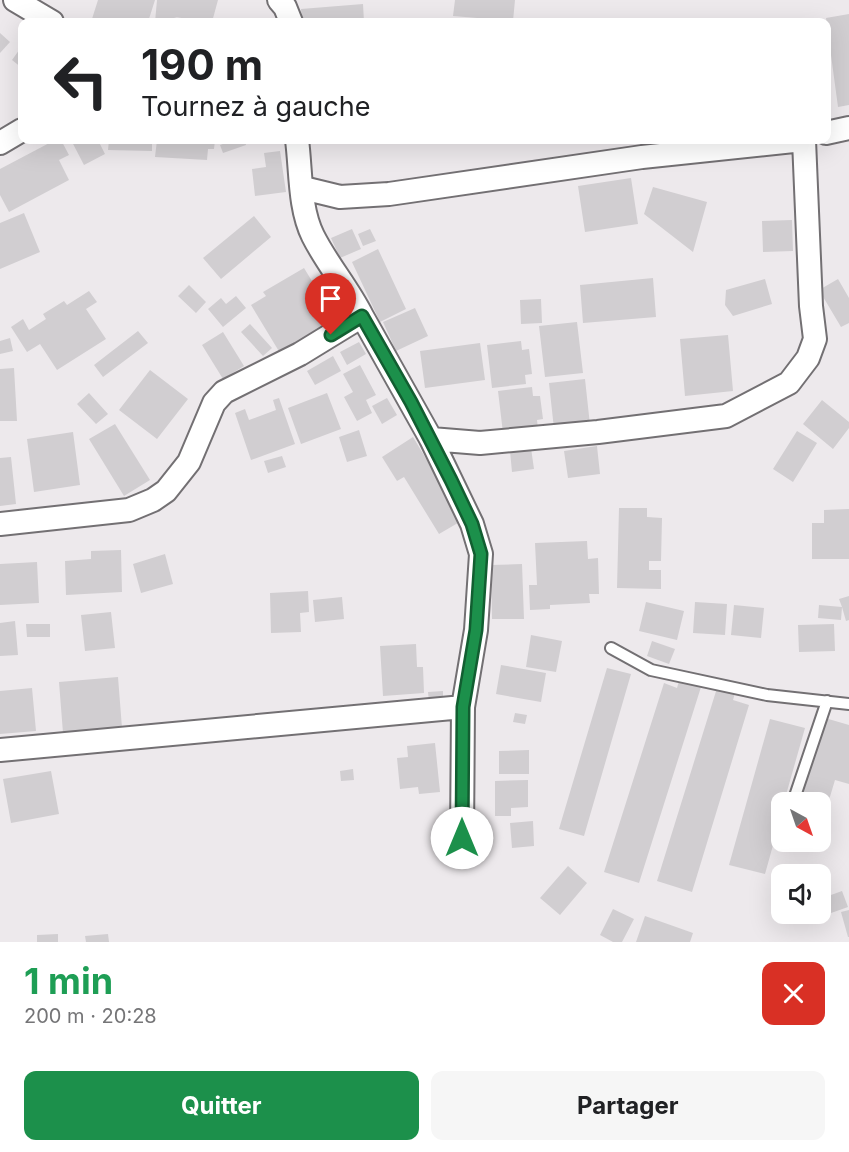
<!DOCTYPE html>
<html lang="fr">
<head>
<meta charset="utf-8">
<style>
	body { margin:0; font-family:Inter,sans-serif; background:#f6f6f6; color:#202124; height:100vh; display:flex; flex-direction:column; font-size:22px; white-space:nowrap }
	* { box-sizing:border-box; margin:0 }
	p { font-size:20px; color:#757577 }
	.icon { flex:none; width:33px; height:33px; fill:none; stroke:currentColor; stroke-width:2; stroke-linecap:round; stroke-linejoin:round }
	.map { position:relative; height:942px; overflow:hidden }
	.details { display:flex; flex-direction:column; background:#fff; flex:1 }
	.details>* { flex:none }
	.guide { position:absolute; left:18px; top:18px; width:813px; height:126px; border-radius:12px; box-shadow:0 6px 24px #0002; background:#fff; color:#202124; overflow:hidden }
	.needle { width:39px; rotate:140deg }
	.tools { position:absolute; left:771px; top:792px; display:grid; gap:12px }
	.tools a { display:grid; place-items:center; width:60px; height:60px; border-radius:12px; background:#fff; box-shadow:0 6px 24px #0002; font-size:30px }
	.pin { position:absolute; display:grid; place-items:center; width:51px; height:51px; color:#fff; margin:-62px -26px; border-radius:50% 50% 50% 0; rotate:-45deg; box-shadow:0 0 6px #0007 }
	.pin .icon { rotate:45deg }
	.me { position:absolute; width:66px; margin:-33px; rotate:0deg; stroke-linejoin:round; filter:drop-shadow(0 0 4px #0008) }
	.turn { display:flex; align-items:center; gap:21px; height:126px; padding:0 24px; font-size:27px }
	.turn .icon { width:78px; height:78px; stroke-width:2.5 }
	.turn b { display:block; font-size:42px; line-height:51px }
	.round { display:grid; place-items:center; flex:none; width:63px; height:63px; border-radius:12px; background:#f6f6f6 }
	.headline { display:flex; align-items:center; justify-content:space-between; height:102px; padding:0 24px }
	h1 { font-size:36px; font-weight:700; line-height:45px; color:#1e9e55 }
	.cta { display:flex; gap:12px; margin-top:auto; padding:12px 24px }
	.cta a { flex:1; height:69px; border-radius:12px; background:#1c904b; color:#fff; font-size:24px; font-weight:700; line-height:69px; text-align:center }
	.cta a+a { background:#f6f6f6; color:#202124 }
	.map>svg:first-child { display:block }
	.building { fill:#d1ced1 }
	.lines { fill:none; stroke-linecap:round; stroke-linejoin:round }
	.service-casing { stroke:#737073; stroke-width:14 }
	.minor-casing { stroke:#737073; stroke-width:26 }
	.service { stroke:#fff; stroke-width:10 }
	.minor { stroke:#fff; stroke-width:22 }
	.route-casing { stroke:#125e31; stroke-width:15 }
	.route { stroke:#1c904b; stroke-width:10 }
</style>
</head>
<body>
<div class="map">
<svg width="849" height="942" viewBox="0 0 849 942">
	<rect width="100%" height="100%" fill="#ede9ec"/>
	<path class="building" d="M98,0h57l-7,22h-57z
		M157,0h61l-6,22 -38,-5 14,5h-33z
		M455,0h60l-2,21 -60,-5z
		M363,4l1,18h-62l-1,-13z
		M849,14v91l-11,2 -12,-89z
		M0,33l10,9 -10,11z
		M22,46v22l-10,-8z
		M55,140h6l8,15 -10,5 10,20 -60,32 -9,-17v-26z
		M71,140h27l7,14 -21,11z
		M109,140h43v11l-44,-1z
		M157,140h58l-1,9h-6l-1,11 -52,-3z
		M234,140h11l1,5 -23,8 -3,-8z
		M280,151l6,41 -31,4 -3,-27 14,-2 -2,-14z
		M631,178l7,46 -53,8 -7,-46z
		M653,187l54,15 -14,50 -49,-38z
		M24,213l16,39 -40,17v-46z
		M254,216l17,21 -50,42 -18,-21z
		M792,220l1,31 -30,1 -1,-31z
		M352,229l9,20 -21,9 -9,-20z
		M370,229l6,12 -13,5 -5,-12z
		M378,249l28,60 -26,13 -28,-60z
		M304,268l31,51 -55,34 -29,-48 15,-9 -3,-4z
		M653,278l3,39 -73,6 -3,-38z
		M765,279l7,25 -39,12 -8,-11 1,-15z
		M838,279l11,19v25l-8,4 -22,-37z
		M189,285l17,17 -10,11 -18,-17z
		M89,291l8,11 -11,7 20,30 -49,31 -17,-26 -13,8 -16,-25 12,-8 6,11 17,-11 -3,-5 21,-13 3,4z
		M236,296l10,12 -23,19 -15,-18 13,-11 5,6z
		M541,299l1,24 -21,1 -1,-24z
		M415,308l13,28 -32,15 -13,-29z
		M577,322l6,51 -38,4 -6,-51z
		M250,324l22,24 -9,8 -22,-24z
		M138,331l10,12 -45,34 -9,-12z
		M223,332l21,34 -21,13 -21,-34z
		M728,335l5,56 -48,5 -5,-57z
		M10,338l3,13 -13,3v-13z
		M521,341l1,9 7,-1 3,25 -7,1 1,9 -34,4 -5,-43z
		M359,342l7,12 -19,11 -7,-13z
		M480,343l5,37 -60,8 -5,-37z
		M333,356l8,15 -26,14 -8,-14z
		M360,365l16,30 -10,5 6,13 -15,8 -13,-24 9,-5 -10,-18z
		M14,368l3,53h-17v-52z
		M150,370l38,29 -31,40 -38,-29z
		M585,379l5,46 -36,4 -5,-46z
		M532,387l1,9h7l3,23 -6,1 1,9 -35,4 -5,-42z
		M89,393l19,21 -12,10 -19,-20z
		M327,393l14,36 -40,15 -13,-36z
		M279,398l16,46 -44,16 -16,-47 10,-4 4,11 27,-10 -3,-10z
		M387,398l10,17 -15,9 -10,-18z
		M822,400l27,22v6l-16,21 -30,-25z
		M115,424l35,56 -26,16 -35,-57z
		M359,430l8,26 -20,6 -8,-25z
		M797,431l20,12 -24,39 -20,-13z
		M73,432l7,53 -46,7 -7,-53z
		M413,437l50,83 -24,14 -35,-57 -7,4 -15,-24z
		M597,446l3,28 -32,4 -4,-27z
		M531,448l3,21 -22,3 -2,-21z
		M282,456l4,11 -18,6 -4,-12z
		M11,457l5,47 -16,2v-48z
		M619,508h28v9l15,1 -1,43h-12v9h12v19l-44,-1z
		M849,509v50h-37v-36h12v-13z
		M587,541l1,18 10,-1 1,36h-10l1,9 -40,2v4l-20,1 -1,-25h8l-2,-42z
		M121,550l1,42 -56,3 -1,-34 26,-2v-8z
		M165,554l8,30 -32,9 -8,-29z
		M37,562l2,41 -39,2v-41z
		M522,564l2,55h-32l-1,-54z
		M308,591l1,21 -9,1 1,19 -30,1 -1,-40z
		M849,596v24l-3,1 -4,-14 -1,13 -23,-2 1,-13 23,2 -3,-8z
		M342,597l2,22 -29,3 -2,-22z
		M646,602l38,9 -7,29 -38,-9z
		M695,602l32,2 -2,31 -32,-2z
		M734,605l30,3 -3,30 -30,-3z
		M111,612l4,36 -30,3 -4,-36z
		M15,621l3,34 -18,1v-33z
		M26,624h24v13h-23z
		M834,624l1,27 -36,1 -1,-27z
		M531,635l31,6 -6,31 -30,-5z
		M652,641l23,8 -6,15 -22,-8z
		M416,644l1,23h6l1,26 -41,3 -3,-50z
		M501,665l45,8 -5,29 -45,-8z
		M607,668l24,6 -47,162 -25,-7z
		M118,677l4,51 -59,5 -4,-51z
		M679,681l22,6 -62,196 -35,-11 60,-189 13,5z
		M32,688l4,43 -36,3v-43z
		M717,688l18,5 -2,7 16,5 -57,187 -35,-11z
		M443,691v10l-14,1 -1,-10z
		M515,713l12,2 -2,9 -12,-2z
		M825,718l24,7v59l-14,-4 -12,40 -3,-1v-17h-21z
		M770,719l35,9 -21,74h-2v11l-17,61 -36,-9z
		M435,743l5,49 -21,2 -1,-7 -18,2 -3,-31 11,-1 -1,-11z
		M529,750v24h-30v-23z
		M353,769l1,11 -13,1 -1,-10z
		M51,771l8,43 -48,9 -8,-44z
		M528,780v27l-17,1v8h-16v-35z
		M533,821l1,25 -22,2 -2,-25z
		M568,866l19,17 -27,32 -20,-17z
		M842,891l6,16 -31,11 -1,-4h4v-15z
		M613,909l21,10 -12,23h-9l-13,-7z
		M849,910v27h-1l-7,-25z
		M645,916l48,17 -3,9h-54z
		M58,934v8h-21v-7z
		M108,934l1,8h-23l-1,-6z"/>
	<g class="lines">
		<g class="service-casing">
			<path id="service" d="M611,648l40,22 116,25 82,9
				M793,802l34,-101"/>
		</g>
		<g class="minor-casing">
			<path id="minor" d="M15,0l37,22
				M279,0l6,7 6,15
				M826,133l23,-5
				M0,143l22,-13
				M303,188l37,9 49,-3 253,-37 161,-17
				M362,316l69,123 41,85 9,30 -5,76 -13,77 -1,131
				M431,439l49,4 118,-11 128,-16 63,-33 19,-25 7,-19 -4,-33 -7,-166
				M0,524l129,-14 24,-10 13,-9 23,-29 25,-59 10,-11 76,-38 62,-38c-14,-28 -35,-52 -49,-80 -14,-28 -12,-66 -16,-96
				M0,750l463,-43"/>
		</g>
		<use href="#service" class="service"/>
		<use href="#minor" class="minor"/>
	</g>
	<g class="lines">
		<g class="route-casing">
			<path id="route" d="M331,335l31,-19 49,86 40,78 21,44 9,30 -5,76 -13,77 -1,131"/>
		</g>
		<use href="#route" class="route"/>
	</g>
</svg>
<div class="tools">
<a><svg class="needle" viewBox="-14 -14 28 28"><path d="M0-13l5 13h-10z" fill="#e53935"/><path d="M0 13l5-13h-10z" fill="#757577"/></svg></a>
<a><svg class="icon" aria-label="sound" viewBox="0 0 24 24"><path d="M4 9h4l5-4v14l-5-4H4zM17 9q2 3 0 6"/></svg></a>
</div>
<div class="pin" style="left:331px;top:335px;background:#d93025"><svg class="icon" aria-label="arrive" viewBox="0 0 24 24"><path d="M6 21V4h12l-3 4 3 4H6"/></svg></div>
<svg class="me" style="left:462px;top:838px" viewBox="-20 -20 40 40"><circle r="19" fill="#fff"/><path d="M0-13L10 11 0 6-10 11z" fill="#1c904b"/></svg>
<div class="guide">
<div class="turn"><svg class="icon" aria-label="left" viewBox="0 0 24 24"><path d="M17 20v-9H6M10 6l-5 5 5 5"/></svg><div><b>190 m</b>Tournez à gauche</div></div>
</div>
</div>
<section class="details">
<div class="headline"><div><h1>1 min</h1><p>200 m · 20:28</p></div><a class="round" style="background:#d93025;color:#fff"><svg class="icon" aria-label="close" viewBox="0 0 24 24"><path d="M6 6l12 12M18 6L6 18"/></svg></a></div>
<div class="cta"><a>Quitter</a><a>Partager</a></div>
</section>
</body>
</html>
